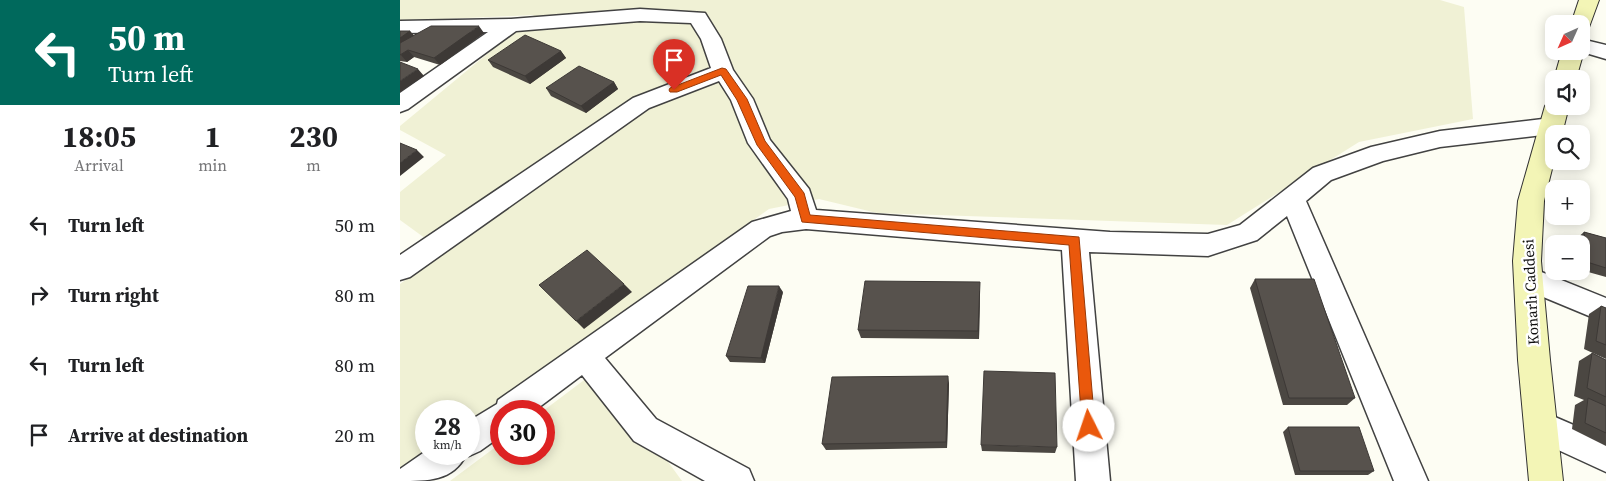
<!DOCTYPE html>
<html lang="en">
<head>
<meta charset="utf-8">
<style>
	body { margin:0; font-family:"Source Serif 4",serif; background:#f6f6f6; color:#202124; height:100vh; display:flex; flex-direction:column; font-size:19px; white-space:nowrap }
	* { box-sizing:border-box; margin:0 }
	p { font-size:16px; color:#757577 }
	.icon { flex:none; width:28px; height:28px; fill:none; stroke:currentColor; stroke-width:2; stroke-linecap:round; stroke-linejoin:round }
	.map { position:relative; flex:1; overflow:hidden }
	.details { display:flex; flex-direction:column; background:#fff; width:400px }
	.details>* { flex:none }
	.banner { background:#00695c; color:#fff; overflow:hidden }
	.needle { width:32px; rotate:225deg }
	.controls { position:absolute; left:1145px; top:15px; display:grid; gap:10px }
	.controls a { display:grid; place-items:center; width:45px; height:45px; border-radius:10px; background:#fff; box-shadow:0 2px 12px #0003; font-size:25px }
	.speed { position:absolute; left:15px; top:400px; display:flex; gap:10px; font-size:25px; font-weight:700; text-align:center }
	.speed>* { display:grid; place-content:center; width:65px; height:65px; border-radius:50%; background:#fff; box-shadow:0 2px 12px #0003; line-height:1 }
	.speed small { font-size:12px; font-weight:400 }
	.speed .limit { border:8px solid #d22; background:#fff; color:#111 }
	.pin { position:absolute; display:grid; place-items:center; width:42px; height:42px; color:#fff; margin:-51px -21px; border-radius:50% 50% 50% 0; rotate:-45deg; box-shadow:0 0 5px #0007 }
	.pin .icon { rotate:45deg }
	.me { position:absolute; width:55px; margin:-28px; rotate:356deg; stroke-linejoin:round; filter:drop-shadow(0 0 4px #0008) }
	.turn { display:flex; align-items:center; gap:18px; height:105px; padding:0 25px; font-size:22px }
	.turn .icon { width:65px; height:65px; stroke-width:2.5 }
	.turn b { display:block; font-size:35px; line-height:42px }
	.eta { display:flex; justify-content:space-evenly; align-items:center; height:85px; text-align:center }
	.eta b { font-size:30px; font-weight:700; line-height:35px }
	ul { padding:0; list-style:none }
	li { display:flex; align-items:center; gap:15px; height:70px; padding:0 25px }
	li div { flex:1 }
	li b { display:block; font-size:19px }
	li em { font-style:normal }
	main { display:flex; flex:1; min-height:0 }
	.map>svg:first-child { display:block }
	.farmland { fill:#f0f1d5 }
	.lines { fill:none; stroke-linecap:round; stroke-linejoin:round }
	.street-casing { stroke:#424242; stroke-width:3 }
	.secondary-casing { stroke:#313131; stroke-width:2 }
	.street { fill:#fff; fill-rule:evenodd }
	.secondary { fill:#f3f5b6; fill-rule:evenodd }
	.wall { fill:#4b4742 }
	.shaded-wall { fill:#3d3936 }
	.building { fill:#57524d; stroke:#3d3936 }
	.route { fill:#ea580c; stroke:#983908 }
	.labels { text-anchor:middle; stroke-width:5; stroke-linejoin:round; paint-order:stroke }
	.street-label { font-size:15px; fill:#0f0f0f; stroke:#fff }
</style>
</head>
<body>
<main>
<section class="details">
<div class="banner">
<div class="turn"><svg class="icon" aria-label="left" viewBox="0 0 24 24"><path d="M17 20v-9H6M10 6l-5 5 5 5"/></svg><div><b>50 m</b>Turn left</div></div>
</div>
<div class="eta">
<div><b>18:05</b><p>Arrival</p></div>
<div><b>1</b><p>min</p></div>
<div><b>230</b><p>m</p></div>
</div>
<ul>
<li><svg class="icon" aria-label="left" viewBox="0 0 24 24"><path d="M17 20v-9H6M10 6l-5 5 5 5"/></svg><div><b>Turn left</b></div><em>50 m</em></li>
<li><svg class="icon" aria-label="right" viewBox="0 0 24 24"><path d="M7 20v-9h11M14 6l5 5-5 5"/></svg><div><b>Turn right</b></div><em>80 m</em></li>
<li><svg class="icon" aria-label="left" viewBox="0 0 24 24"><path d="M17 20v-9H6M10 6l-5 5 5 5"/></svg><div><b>Turn left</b></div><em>80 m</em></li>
<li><svg class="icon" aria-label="arrive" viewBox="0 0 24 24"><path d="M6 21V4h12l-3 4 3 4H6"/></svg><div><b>Arrive at destination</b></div><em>20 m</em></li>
</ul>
</section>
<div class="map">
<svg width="1206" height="481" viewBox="0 0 1206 481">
	<rect width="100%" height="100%" fill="#fdfdf3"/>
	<path class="farmland" d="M0,0h1040l24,7 9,112 -114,23 -132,83 -350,-12 -58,-14 -50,10 -300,217v-15h-43v43h4l-30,21v-191l44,-32 -44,-32v-28l46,-37 -46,-25v-4l134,-111 -134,6z
		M200,368l82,113h-232l51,-38v11h43l-1,-43z"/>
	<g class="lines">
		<g class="street-casing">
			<path id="street" d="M240,9l65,4 16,26 12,31 20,29 17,41 39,49 7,21 294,22 98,2 32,-9 73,-57 58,-21 69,-16 111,-13 8,2 3,6 -3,6 -8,2 -111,13 -57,14 -52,19 -25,21 122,280h-34l-107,-265 -30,24 -49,16 -119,-4 21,229h-34l-14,-231 -256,-21 -24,3 -12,4 -165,122 51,61 93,50 5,12h-49l-71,-40 -52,-66 -48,36h-33v25l-21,15 -11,5 -3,-1c-13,26 -38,26 -66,26v-12l26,-18v3h43v-33l28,-17 1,-4 254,-178 39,-11 -3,-12 -40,-56 -17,-43 -12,-19 -70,27 -239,169 -10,3v-25l233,-157 78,-30 -10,-29 -10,-16 -51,-2 -124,10 -108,78 -8,3v-19l88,-61 -88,1v-12l111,-2z
				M1181,39l25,6v14l-27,-8h2z
				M1129,267l77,31v25l-87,-36 -4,-8 4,-8z
				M1141,411l65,28v33l-76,-35 -5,-11 5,-11z"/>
		</g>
		<g class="secondary-casing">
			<path id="secondary" d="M1179,0h20l-11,30 -7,1v-7h-10z
				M1181,47l3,4 -8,28h-22l8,-28h19z
				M1154,99v7h15l-7,28h-8v27l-10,40 -3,60 9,99 13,121h-34l-11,-121 -5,-99 5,-60 27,-95 4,-6z"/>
		</g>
		<use href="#street" class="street"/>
		<use href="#secondary" class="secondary"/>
	</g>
	<path class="wall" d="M0,31h10l4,5 70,-3 -44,32 -26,-8 -7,5 -7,-1z
		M161,51l5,7 -36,26 -37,-17 -5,-7z
		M214,82l4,7 -32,24 -35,-17 -5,-8z
		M1184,232l22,6v39l-25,-7v-26h-5v-5z
		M855,279l100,119 -8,7h-64l-33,-117z
		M580,291l-1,48 -118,-1 -3,-8z
		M383,292l-18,71 -35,-1 -4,-6z
		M1201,306l5,2v51l-22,-10 5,-35z
		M1192,353l14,7v86l-34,-17 3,-24 9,-5 -10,-4 5,-35z
		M549,383l-2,65 -121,2 -4,-6z
		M888,427l86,44 -6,4h-73l-12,-43z
		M581,445l76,2 -2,6 -73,-2z"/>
	<path class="shaded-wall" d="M79,26l5,7 -44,32 -6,-7z
		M10,31l6,7 -16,12v-12z
		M8,50l6,7 -7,5 -6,-7z
		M161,51l5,7 -36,26 -5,-8z
		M18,69l6,7 -24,16v-11z
		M214,82l4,7 -32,24 -5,-7z
		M17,150l7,7 -24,19v-13z
		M580,282v9l-1,48 -1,-8z
		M224,284l8,8 -48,37 -8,-8z
		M379,286l4,6 -18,71 -4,-5z
		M548,376l1,7 -2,65 -1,-6z"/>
	<path class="building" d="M31,26h48l-45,32 -26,-8 -8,5v-12z
		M0,31h10l-10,7z
		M125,35l36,16 -36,25 -37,-16z
		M0,62l18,7 -18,12z
		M179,66l35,16 -33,24 -35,-18z
		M0,143l17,7 -17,13z
		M1184,232l22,6v30l-19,-6z
		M187,250l37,34 -48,37 -37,-36z
		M855,279h59l41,119h-66z
		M465,281l115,1 -2,49 -120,-1z
		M348,286h31l-18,72 -35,-2z
		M1201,306l5,2v37l-10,-4z
		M1192,353l14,7v37l-19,-9z
		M584,371l71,2 2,74 -76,-2z
		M548,376l-2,66 -124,2 10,-67z
		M1188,398l18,8v27l-21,-10z
		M888,427h71l15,44h-74z"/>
	<path class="route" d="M322,68l4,1 21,30 18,42 39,52 6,22 269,22 16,189 -2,4 -4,2 -5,-2 -2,-4 -13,-181 -267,-23 -7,-25 -38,-52 -20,-45 -16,-25 -44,17h-7l-1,-2 1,-2z"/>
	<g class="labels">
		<g class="street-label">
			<text transform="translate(1131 292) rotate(-93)" y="5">Konarlı Caddesi</text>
		</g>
	</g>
</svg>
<div class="controls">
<a><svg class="needle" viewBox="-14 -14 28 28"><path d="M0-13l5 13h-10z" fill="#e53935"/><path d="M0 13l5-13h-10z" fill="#757577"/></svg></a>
<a><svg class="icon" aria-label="sound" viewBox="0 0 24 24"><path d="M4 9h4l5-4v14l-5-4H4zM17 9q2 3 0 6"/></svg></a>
<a><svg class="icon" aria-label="search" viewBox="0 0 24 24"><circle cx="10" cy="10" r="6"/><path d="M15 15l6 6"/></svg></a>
<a>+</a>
<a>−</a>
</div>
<div class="speed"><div>28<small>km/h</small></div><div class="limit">30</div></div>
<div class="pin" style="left:274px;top:90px;background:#d93025"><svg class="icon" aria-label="arrive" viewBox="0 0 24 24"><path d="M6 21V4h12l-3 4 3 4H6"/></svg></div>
<svg class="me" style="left:689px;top:426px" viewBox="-20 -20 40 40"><circle r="19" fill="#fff"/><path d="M0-13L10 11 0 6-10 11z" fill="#ea580c"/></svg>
</div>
</main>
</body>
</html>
